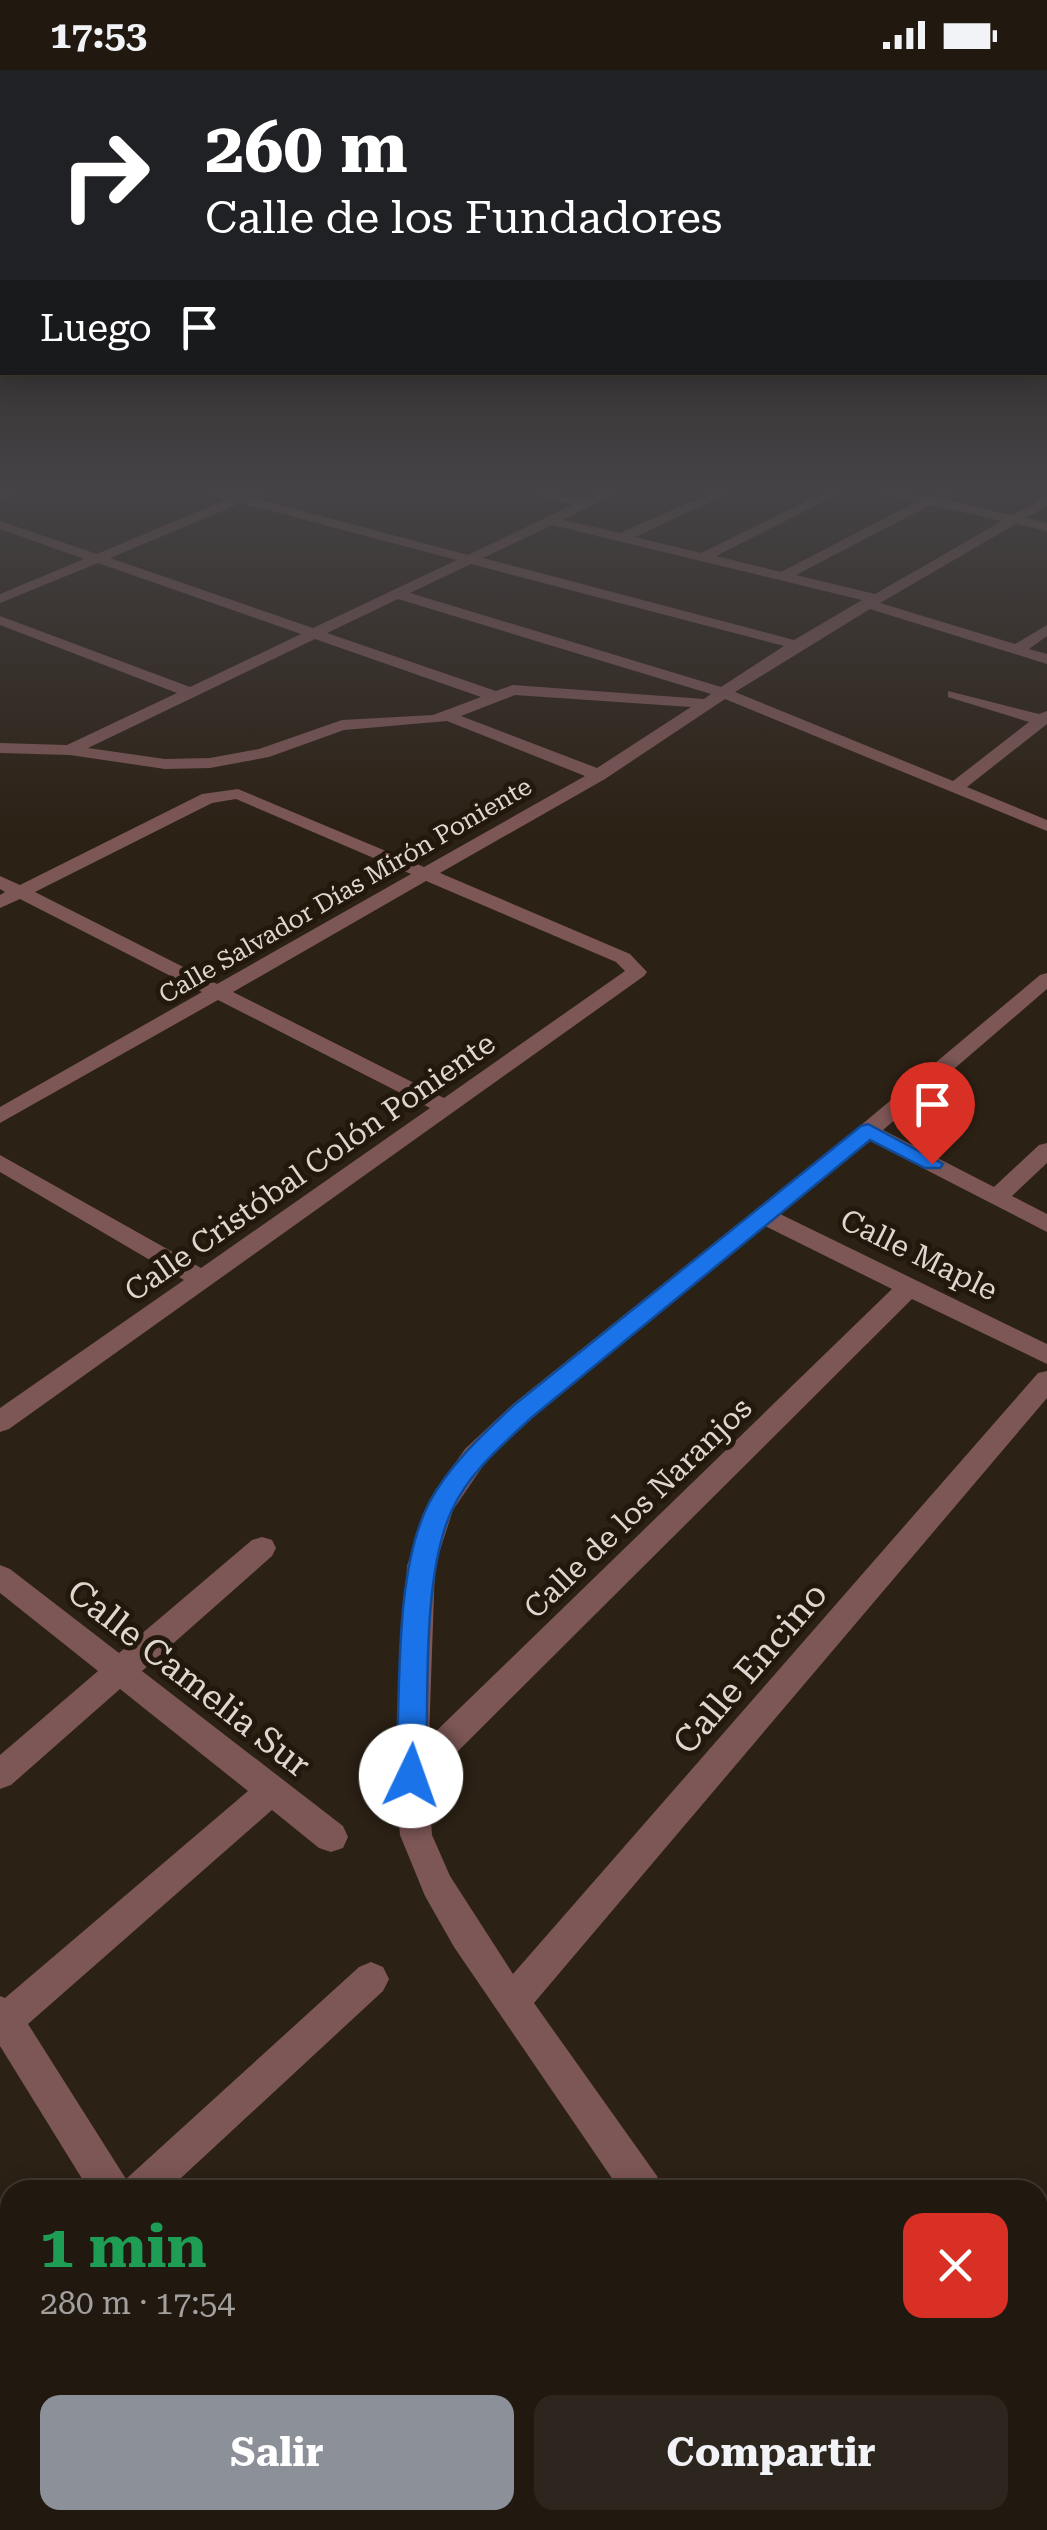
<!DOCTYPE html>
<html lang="es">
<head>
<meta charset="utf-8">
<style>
	body { margin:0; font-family:"Roboto Serif",serif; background:#2d261e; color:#f1f3f6; height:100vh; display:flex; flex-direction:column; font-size:38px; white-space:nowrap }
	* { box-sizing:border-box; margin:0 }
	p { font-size:32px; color:#a2a09f }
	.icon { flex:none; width:55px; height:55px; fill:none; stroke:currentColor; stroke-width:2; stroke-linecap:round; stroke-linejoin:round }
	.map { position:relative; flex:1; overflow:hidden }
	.side { position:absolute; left:0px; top:2110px; width:1048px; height:350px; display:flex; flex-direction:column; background:#211910; border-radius:30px 30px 0 0; box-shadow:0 5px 25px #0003,0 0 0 2px #3e3830 }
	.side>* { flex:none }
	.top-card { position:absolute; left:0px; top:0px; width:1048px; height:305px; box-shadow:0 5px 25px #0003,0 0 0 2px #3e3830; background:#202124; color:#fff; overflow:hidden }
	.pin { position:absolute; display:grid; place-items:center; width:85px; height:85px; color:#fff; margin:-102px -42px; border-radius:50% 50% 50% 0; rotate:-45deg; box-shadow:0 0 10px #0007 }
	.pin .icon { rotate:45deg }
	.me { position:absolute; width:110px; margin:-55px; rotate:3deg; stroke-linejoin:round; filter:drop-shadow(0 0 8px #0008) }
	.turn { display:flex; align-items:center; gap:35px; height:210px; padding:0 40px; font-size:45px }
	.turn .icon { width:130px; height:130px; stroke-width:2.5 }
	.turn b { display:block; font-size:70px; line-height:85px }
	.then { display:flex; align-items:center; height:95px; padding:0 40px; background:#0003; gap:20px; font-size:38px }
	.round { display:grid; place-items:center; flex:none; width:105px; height:105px; border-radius:20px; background:#2d261e }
	.summary { display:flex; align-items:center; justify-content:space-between; height:170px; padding:0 40px }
	h1 { font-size:60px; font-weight:700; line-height:75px; color:#1e9e55 }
	.button { display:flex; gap:20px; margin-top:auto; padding:20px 40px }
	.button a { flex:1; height:115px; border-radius:20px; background:#8c9099; color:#fff; font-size:40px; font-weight:700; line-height:115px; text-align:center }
	.button a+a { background:#2d261e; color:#f1f3f6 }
	.status { display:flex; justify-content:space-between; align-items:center; height:70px; padding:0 50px; background:#211910; direction:ltr }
	.status svg { height:28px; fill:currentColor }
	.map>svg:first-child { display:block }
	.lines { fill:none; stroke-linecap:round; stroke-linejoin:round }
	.minor { fill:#7d5656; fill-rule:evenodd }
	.route { fill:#1a73e8; stroke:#114b97; stroke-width:2.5 }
	.labels { text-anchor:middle; stroke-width:10; stroke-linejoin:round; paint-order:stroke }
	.far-street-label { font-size:25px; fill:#ded6cf; stroke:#22180c }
	.street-label { font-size:30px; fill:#ded6cf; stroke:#22180c }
	.near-street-label { font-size:35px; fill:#ded6cf; stroke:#22180c }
</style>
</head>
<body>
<div class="status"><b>17:53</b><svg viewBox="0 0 49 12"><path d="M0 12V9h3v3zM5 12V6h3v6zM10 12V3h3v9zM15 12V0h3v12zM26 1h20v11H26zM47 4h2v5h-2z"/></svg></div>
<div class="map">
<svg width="1047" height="2460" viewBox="0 0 1047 2460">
	<rect width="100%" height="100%" fill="#2c2115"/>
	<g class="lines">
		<path class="minor" d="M13,416h18l-31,12v-8z
			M186,416c18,0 33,7 50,8 13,0 27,-8 41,-8l-24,12 215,57 104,-50 -63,-19h20l54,14 30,-14h16l-66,34 57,13 107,-47h16l-108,51 66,16 137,-67h16l-138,70 65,16 135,-70 -59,-16c23,0 44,9 67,10 12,0 24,-10 39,-10l-22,13 71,16 35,-18v9l-21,12 21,5v8l-31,-7 -136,79 135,41 32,-19v11l-18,13 18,5v10l-177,-55 -135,83 218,89 76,-59 -81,-25v-6l91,23 8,-3v13l-80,63 80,33v11l-322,-132 -120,80 -165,94 190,81 17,18 -3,4 -635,453 -9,3v-24l184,-128 -184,-108v-17l201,113 229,-160 -212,-108 -218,123v-16l202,-115 -182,-93 -20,9v-13l5,-3 -5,-3v-13l20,9 182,-91 36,-5 186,78 161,-91 -138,-55 -103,9 -75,27 -59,11 -45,1 -95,-14 -70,-2v-10l67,2 110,-52 -177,-68v-9l190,71 111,-53 -203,-71 -98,40v-9l84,-35 -84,-30v-8l97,33 131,-55zM241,433l216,57 -144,68 -203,-70zM930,435l72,16 -127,73 -79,-19zM552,455l310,75 -68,40 -311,-82zM471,494l313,82 -63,41 -311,-94zM398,529l313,95 -7,5 -191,-14 -17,6 -169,-58zM315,569l166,58 -48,18 -91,5 -83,29 -49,9 -45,1 -77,-11zM515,625l176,12 -94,61 -136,-52zM236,729l175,75 -194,110 -182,-92 177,-89zM426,811l190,81 9,9 -181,127 -211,-106z
			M1047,903v16l-164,141 111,57 45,-42 8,-2v20l-35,33 35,18v18l-177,-91 -90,73 267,130v20l-135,-65 -484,482 4,54 18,41 63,98 525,-601 9,-2v27l-513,605 123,173 5,14h-42l-166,-243 -29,-51 -25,-61 -5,-59 12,-210 23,-67 35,-50 48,-45 347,-278 180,-151zM765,1156l127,63 -463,449 6,-172 18,-56 32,-47 46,-45z
			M262,1467l10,3 4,8 -4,8 -130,115 201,155 5,11 -5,11 -12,4 -12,-4 -47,-38 -244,214 98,155 233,-212 12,-5 12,5 6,12 -6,12 -215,199h-79l-89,-144v-50l5,2 243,-207 -128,-102 -109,96 -11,4v-34l98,-84 -98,-78v-28l10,4 109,84 133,-113z
			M0,2344l10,2v42l-10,-2z
			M338,2450h65l4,10h-64z
			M875,2450h47l4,10h-46z"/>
	</g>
	<linearGradient id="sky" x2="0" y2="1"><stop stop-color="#18120c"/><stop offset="0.55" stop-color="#454346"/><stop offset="1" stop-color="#454346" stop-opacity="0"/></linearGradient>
	<rect width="1047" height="760" fill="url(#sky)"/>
	<path class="route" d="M868,1054l75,40 -3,4h-15l-55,-28 -339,278c-29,27 -62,55 -79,92 -31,67 -23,190 -26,266l-5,9 -10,3 -10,-3 -5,-9c5,-80 -3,-203 33,-273 21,-39 53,-68 85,-98l347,-279z"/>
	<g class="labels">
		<g class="far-street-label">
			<text transform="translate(345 820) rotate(-30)" y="9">Calle Salvador Días Mirón Poniente</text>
		</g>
		<g class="street-label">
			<text transform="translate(310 1097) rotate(-35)" y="10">Calle Cristóbal Colón Poniente</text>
			<text transform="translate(919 1185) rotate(26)" y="10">Calle Maple</text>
			<text transform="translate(638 1438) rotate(-44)" y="10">Calle de los Naranjos</text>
		</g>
		<g class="near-street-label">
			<text transform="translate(750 1598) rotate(-49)" y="12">Calle Encino</text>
			<text transform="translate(189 1608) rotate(38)" y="12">Calle Camelia Sur</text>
		</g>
	</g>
</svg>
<div class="pin" style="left:932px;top:1094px;background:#d93025"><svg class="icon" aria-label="arrive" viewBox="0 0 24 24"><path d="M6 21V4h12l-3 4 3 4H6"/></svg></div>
<svg class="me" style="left:411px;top:1706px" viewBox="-20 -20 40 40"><circle r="19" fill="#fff"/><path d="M0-13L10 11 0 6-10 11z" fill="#1a73e8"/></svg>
<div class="top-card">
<div class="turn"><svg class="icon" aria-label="right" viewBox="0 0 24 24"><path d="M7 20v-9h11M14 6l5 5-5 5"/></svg><div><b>260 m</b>Calle de los Fundadores</div></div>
<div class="then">Luego<svg class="icon" aria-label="arrive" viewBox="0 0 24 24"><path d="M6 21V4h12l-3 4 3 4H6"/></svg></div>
</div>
<section class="side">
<div class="summary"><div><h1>1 min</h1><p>280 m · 17:54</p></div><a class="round" style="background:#d93025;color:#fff"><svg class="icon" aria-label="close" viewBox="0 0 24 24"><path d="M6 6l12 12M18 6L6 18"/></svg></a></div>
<div class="button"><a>Salir</a><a>Compartir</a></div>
</section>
</div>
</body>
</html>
